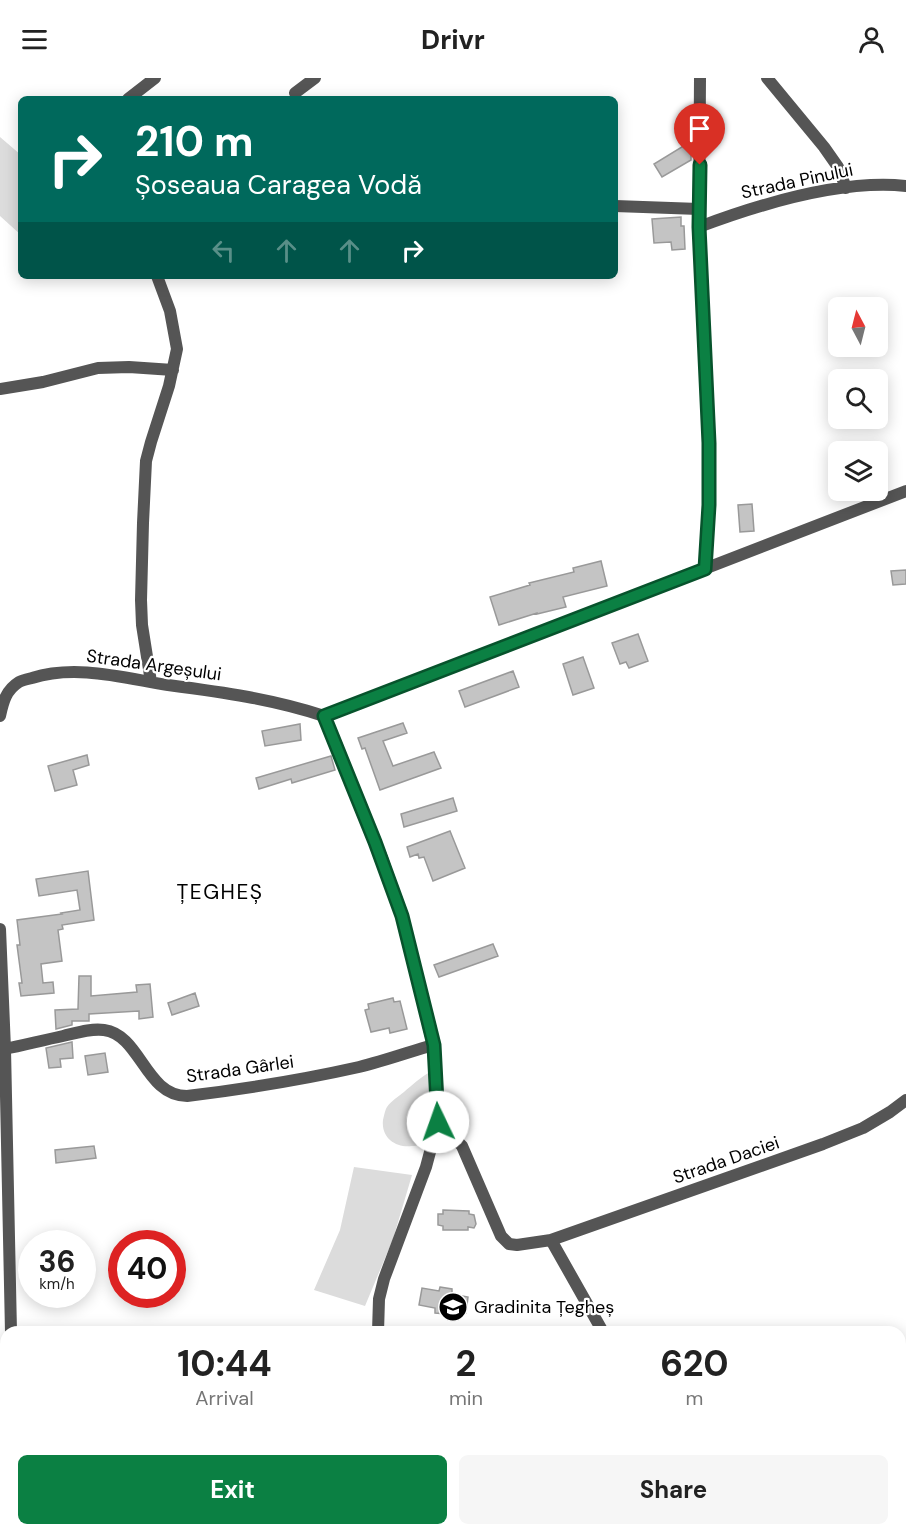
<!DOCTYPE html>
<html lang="en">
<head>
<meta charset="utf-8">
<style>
	body { margin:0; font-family:"DM Sans",sans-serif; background:#f6f6f6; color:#222; height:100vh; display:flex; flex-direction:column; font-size:22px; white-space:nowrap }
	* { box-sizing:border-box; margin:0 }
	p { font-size:20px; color:#767676 }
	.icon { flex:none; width:33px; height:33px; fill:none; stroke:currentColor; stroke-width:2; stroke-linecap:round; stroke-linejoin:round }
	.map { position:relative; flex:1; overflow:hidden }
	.panel { position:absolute; left:0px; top:1248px; width:906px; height:210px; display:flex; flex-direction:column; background:#fff; border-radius:18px 18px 0 0; box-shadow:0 3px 15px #0003 }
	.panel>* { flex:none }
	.guide { position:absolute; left:18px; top:18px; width:600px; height:183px; border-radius:9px; box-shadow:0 3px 15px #0003; background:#00695c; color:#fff; overflow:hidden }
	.needle { width:39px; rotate:353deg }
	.fabs { position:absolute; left:828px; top:219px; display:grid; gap:12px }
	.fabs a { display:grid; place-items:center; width:60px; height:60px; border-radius:9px; background:#fff; box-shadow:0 3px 15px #0003; font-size:30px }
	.speed { position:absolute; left:18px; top:1152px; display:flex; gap:12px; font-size:30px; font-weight:700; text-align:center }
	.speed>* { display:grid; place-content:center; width:78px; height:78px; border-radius:50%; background:#fff; box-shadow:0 3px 15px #0003; line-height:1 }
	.speed small { font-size:15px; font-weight:400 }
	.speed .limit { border:9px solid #d22; background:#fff; color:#111 }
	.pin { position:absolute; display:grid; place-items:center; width:51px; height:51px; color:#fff; margin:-62px -26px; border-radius:50% 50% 50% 0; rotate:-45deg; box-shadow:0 0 6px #0007 }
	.pin .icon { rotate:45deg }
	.me { position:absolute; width:66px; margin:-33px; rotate:357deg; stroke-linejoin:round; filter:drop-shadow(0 0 4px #0008) }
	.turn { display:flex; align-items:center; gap:21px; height:126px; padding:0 18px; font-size:27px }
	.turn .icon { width:78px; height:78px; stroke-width:2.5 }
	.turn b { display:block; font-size:42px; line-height:51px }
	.lanes { display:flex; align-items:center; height:57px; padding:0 18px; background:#0003; justify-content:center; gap:30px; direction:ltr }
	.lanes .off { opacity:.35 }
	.eta { display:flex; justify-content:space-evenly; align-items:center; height:102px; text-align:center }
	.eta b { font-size:36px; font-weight:700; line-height:42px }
	.cta { display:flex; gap:12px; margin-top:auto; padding:12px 18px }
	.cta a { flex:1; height:69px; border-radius:9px; background:#0b8043; color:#fff; font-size:24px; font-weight:700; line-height:69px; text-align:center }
	.cta a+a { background:#f6f6f6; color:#222 }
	header { display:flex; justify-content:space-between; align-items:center; height:78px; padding:0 18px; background:#fff; font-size:27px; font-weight:700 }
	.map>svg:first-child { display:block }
	.green { fill:#dcdcdc }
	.building { fill:#c4c4c4; stroke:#999; stroke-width:1.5 }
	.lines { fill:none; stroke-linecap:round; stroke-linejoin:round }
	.minor { stroke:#555; stroke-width:12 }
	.tertiary { stroke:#555; stroke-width:12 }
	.route-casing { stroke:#07532c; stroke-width:15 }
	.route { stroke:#0b8043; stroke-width:10 }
	.labels { text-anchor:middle; stroke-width:4.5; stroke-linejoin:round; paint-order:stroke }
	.street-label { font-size:18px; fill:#000; stroke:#fff }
	.poi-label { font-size:18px; fill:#000; stroke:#fff; text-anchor:start }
	.quarter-label { font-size:21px; letter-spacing:1.5px; fill:#000; stroke:#fff }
</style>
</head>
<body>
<header><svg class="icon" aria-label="menu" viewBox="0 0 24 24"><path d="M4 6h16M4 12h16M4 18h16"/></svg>Drivr<svg class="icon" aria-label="person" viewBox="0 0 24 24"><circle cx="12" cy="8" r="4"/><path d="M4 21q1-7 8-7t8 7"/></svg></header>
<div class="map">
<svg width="906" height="1458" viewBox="0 0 906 1458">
	<rect width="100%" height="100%" fill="#fff"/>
	<path class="green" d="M0,59l21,18v80l-21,-19z
		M430,994c1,18 3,53 -6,69 -3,4 -7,5 -12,5 -16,2 -31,-8 -29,-26 1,-4 2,-10 4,-13 4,-6 12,-11 17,-15 8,-7 17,-15 26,-20z
		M354,1089l58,8 -19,64 -28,67 -51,-16 26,-60z
		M614,1452h92l3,6h-92z"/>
	<path class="building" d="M685,67l6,10v5l-29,17 -8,-13z
		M681,139v9h3l1,23 -13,1 -1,-8 -17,1 -2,-24z
		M752,426l2,27 -14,1 -2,-27z
		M601,483l6,25 -44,11 3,10 -29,7v-1l-38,12 -9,-28 40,-12 -1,-2 45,-11 -1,-4z
		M906,492v14l-13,1 -2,-14z
		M638,556l10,27 -19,7 -3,-6 -6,2 -8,-21z
		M583,579l11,31 -21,7 -10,-31z
		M513,593l6,16 -54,20 -6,-16z
		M403,645l4,10 -24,8 10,25 41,-14 7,16 -61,22 -15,-42 -3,1 -4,-11z
		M300,646l1,16 -36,6 -3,-15z
		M87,677l2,10 -16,5 4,15 -22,6 -7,-25z
		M331,678l4,14 -43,13 -1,-4 -32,10 -3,-11z
		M453,720l4,13 -53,16 -3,-13z
		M450,753l15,37 -32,13 -9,-24 -5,1 -1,-4 -8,3 -3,-10z
		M88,793l6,49 -32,5 1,4 -5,1 4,31 -21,3 2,19 10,-1 1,11 -33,3 -2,-13h3l-5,-38h3l-3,-25 45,-6 -1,-1 19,-3 -3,-20 -38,6 -3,-17z
		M493,866l5,12 -59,21 -5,-12z
		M79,898h12v20l46,-4 -1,-7 14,-1 3,33 -14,2v-8l-50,3v7h-17v4l-16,4 -1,-19 23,-1z
		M195,915l4,13 -27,9 -4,-12z
		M393,920l1,4 6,-1 7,28 -17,4 -1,-5 -18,4 -6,-22 4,-1 -1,-5z
		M72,964l1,16 -13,1 1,8 -12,1 -3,-20z
		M105,975l3,19 -20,3 -3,-19z
		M94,1068l2,12 -40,5 -1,-13z
		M443,1132l26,1v3l5,1 2,9 -2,4 -6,-1v3h-25v-4l-5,-1v-11h5z
		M440,1209l12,2v5l16,3 -2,16 -19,-4 -1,5 -11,-1v-5l-16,-3 3,-17 17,3z"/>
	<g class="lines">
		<path class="minor" d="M700,0l-1,149 10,216v62l-4,64
			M767,0l57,69 14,20 8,21
			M295,15l20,-15
			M128,21l27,-21
			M615,128l84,3
			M699,149c61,-23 141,-48 207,-41
			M0,311l43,-7 55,-14 31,-1 44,3
			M151,604l-9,-57 -1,-25 2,-77 3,-62 5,-19 18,-56 8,-37 -7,-38 -13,-35
			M0,638c3,-14 6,-26 19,-34 4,-2 9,-3 13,-4 44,-14 92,0 136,7 53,7 105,14 156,31
			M0,851l5,120 6,283
			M5,971c19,-4 39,-9 58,-13 13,-3 28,-8 41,-6 37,5 41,66 83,66 58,-7 114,-16 172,-29 25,-6 50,-15 74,-22
			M438,1044l24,24 39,90 8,8 8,1 34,-5 272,-96 40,-16 27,-16 16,-12
			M551,1162l52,92
			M0,1318l6,-19
			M713,1452l3,6"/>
		<path class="tertiary" d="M378,1254l1,-33 5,-20 42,-112 12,-45 -5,-77 -31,-129 -20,-58 -58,-142 582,-225
			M398,1452v6"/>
	</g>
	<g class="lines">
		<g class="route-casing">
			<path id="route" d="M438,1044l-4,-77 -32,-129 -27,-74 -51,-126 381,-147 4,-64v-62l-10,-216 1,-62"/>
		</g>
		<use href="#route" class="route"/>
	</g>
	<defs>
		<g id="school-disc" transform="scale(1.5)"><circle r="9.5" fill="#000" stroke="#fff"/><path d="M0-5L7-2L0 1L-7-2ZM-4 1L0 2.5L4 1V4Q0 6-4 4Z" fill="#fff"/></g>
	</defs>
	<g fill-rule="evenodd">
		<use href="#school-disc" x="453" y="1229"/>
	</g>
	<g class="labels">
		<g class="street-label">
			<text transform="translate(797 103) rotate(-12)" y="6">Strada Pinului</text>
			<text transform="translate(154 587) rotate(8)" y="6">Strada Argeșului</text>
			<text transform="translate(240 991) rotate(-8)" y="6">Strada Gârlei</text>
			<text transform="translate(726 1082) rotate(-19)" y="6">Strada Daciei</text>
		</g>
		<g class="poi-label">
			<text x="474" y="1235">Gradinita Țegheș</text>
		</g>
		<g class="quarter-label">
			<text x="220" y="821">ȚEGHEȘ</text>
		</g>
	</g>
</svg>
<div class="fabs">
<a><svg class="needle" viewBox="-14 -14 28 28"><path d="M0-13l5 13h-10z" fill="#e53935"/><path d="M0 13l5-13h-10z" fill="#767676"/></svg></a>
<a><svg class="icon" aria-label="search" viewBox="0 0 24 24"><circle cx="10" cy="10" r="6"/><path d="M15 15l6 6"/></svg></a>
<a><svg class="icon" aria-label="layers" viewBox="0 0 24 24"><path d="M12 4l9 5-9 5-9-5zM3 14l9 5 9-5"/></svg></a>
</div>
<div class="speed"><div>36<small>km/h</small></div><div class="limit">40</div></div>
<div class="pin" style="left:700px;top:87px;background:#d93025"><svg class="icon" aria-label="arrive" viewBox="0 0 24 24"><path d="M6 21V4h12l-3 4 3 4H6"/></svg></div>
<svg class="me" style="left:438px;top:1044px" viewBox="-20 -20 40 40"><circle r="19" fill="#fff"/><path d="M0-13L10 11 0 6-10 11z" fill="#0b8043"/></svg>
<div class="guide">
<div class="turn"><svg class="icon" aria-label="right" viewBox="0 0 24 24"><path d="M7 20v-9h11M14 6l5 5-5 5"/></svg><div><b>210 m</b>Șoseaua Caragea Vodă</div></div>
<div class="lanes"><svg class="icon off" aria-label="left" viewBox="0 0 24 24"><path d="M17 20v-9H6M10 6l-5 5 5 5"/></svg><svg class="icon off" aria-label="ahead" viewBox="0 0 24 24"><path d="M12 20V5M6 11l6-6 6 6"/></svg><svg class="icon off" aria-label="ahead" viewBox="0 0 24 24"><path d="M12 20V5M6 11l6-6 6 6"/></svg><svg class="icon" aria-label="right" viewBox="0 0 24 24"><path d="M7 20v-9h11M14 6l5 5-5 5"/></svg></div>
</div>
<section class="panel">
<div class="eta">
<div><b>10:44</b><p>Arrival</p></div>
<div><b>2</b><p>min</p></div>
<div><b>620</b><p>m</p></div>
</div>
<div class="cta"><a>Exit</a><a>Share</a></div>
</section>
</div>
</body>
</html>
